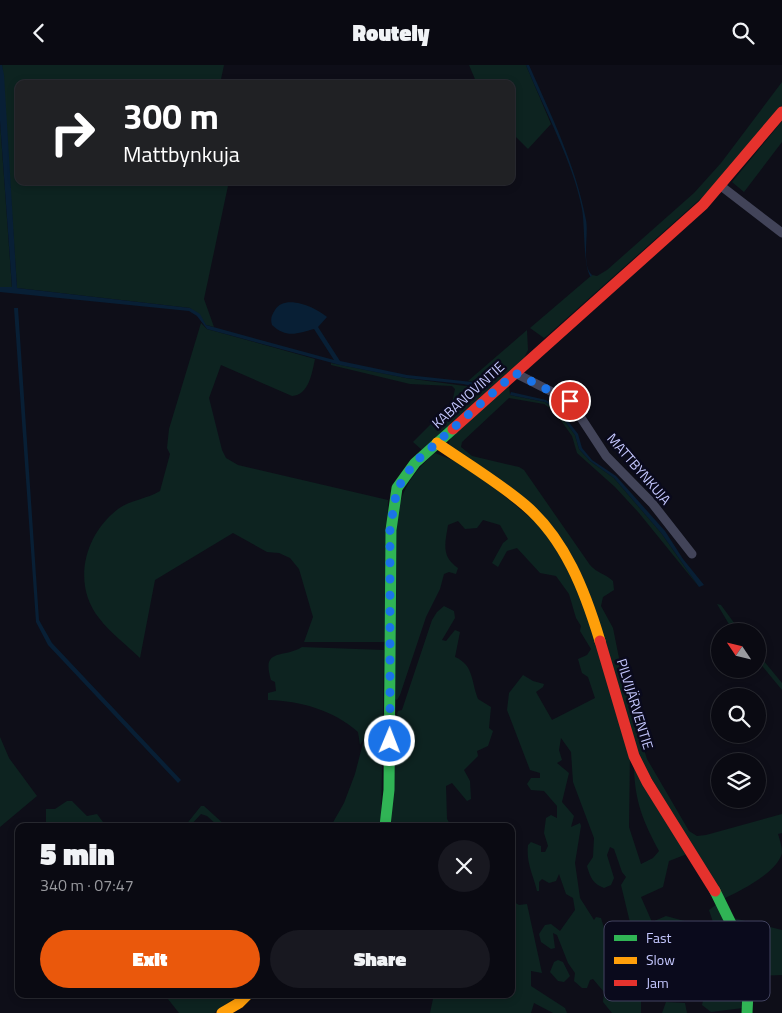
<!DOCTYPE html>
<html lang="en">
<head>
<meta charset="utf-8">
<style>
	body { margin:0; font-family:"Titillium Web",sans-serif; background:#181820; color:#f1f3f6; height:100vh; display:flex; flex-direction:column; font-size:19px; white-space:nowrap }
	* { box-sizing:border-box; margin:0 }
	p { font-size:16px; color:#999a9f }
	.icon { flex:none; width:28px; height:28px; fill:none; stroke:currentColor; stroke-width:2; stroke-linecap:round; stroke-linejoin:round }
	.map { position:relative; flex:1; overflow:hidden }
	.side { position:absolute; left:15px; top:758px; width:500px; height:175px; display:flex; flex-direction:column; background:#0a0a12; border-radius:10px; box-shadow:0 2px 8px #0003,0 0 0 1px #2a2b32 }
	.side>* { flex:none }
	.banner { position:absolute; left:15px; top:15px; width:500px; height:105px; border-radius:10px; box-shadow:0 2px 8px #0003,0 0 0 1px #2a2b32; background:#202124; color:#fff; overflow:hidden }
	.needle { width:32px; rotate:305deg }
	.buttons { position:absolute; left:711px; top:558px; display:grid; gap:10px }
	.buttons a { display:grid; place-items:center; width:55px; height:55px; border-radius:50%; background:#0a0a12; box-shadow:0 2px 8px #0003,0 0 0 1px #2a2b32; font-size:25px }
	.pin { position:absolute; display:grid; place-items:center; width:42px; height:42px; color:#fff; margin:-21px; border:2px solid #fff; border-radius:50%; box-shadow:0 1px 5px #0007 }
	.me { position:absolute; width:55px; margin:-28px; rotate:1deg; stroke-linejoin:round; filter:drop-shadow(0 0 4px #0008) }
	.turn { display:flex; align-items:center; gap:18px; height:105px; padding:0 25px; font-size:22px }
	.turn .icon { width:65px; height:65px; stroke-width:2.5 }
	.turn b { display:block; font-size:35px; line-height:42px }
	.round { display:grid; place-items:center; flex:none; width:52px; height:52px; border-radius:26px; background:#181820 }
	.head { display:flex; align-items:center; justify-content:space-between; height:85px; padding:0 25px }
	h1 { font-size:30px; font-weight:800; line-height:38px }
	.action { display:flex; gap:10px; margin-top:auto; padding:10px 25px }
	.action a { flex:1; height:58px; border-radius:30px; background:#ea580c; color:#fff; font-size:20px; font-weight:800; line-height:58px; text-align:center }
	.action a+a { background:#181820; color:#f1f3f6 }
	header { display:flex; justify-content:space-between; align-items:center; height:65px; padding:0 25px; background:#0a0a12; font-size:22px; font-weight:800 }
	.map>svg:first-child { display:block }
	.green { fill:#0d2320; fill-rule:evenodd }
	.water { fill:#081f35 }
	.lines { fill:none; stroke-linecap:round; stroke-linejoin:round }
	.street { stroke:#424459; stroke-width:9 }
	.fast { stroke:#30b455; stroke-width:11 }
	.slow { stroke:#ff9f0a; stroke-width:11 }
	.jam { stroke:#e5322d; stroke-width:11 }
	.route { stroke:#1a73e8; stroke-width:9; stroke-dasharray:0 16.2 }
	.labels { text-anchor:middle; stroke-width:5; stroke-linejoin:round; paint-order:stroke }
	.street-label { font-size:14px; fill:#c5c8ff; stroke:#0a0a1c }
	.key { fill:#0a0a1c; stroke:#424360; stroke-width:1 }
	.key-label { font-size:14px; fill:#c5c8ff }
</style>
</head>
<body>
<header><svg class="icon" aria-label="back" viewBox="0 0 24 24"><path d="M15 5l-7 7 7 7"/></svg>Routely<svg class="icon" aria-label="search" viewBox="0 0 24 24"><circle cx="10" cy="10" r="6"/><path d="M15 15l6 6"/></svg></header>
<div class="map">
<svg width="782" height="948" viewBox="0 0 782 948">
	<rect width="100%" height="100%" fill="#0e0e18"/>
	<path class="green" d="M2,0h222l-4,19h-201v97h210l-25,118 10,28 -8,-2 -16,-17 -173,-20z
		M469,0h57l25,59 -23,25 -17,-17v-48h-34z
		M782,17v24l-55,67 -20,20 -159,142 -4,3 -14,-10 62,-53 5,1 10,-6 87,-77 27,-30z
		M0,56l12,167 -12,-1z
		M782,56v21l-38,50 -12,-10z
		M201,258l6,6 108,30c-3,14 -6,36 -23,37l-71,-31 -12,33 13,52 4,8 12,7 150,35 -2,140 -2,2h-80l9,-25 -14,-48 -9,-11 -11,-5 -12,-1 -34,-19 -78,47 -15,78c-13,-13 -30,-25 -41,-40 -27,-34 -15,-83 19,-109 12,-9 29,-10 42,-18l10,-37 -3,-6 2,-19z
		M527,265l1,20 -4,8 -102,92 -9,-8 39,-39 3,-14 -3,-3 -42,-2 -79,-19v-2l75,15 81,11 4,-5 -23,-3z
		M509,319l1,11 35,7 11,7 19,26 4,14 11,12 24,17 48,56 37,53 -60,-74 -24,-26 -38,-34 -5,-17 -17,-24 -11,-8 -35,-6 -47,44 -1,5 11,9 47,11 5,3 66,95c7,8 16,9 23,16l1,9 -11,7 -2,9 12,22 13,65 21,66 42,72 8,5 9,-1 76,-21v19l-4,1c2,6 4,13 4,19 -5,20 -42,38 -59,46l-85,-143 -35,-116 -55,-113 -100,-81 3,-9z
		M435,388l22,9 40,28 46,38 36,59 51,166 -1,74 12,37 12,-6 6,-7c-16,-30 -24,-49 -25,-83l53,86 -18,7 -6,26 -22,10 11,25 14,-6 26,7 14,26 14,-6 -11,-33 8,-6 27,50 -1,54 -32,4 -9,-7 5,-23 -17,-5 -19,-34 -7,2c2,6 6,14 6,20 0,17 -15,27 -29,31v17h-29l-9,-11 1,-10 -11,-13 -3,1 -3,8h-5l-8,-7 1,-8 -7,-10 -11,-28 -4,-2 2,15 -4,1 -10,-7 -2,-8 6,-9 6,-1 9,7 15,-21 -2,-12 -7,-4 -7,-20 -3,7 -7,2 -7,-4 -3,3v9h-2c-4,-17 -11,-28 -9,-46l3,-3 10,4v6h4l3,-6 -4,-13 2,-15 5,-3 6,3v-12l-13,-15 -13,-1 -4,-6 4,-6h9v-5l-10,-3 -23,-60 2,-17 14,-18 10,6 11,3 -1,3 -7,5 16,28 43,-22 -7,-21 -6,-4 -4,-14 9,-4 4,-6 -11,-18 1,-5 -5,-8 -7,-24 -13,-18 -16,-3 -23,-25 -10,3 -9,16 -6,-4 11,-20 5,-4 -8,-14 -17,-5 -6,8 -12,1 -7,-8 -10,4c-3,19 -7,31 10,43l-2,6 -7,-2 -5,2 -4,15 -14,28 -26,78 -3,5 -2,-1 2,-189c9,-26 17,-39 38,-57zM561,673l10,14 2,30 21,56 -1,19 -6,9c3,11 6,18 17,22l7,-3 3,-7 -7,-23 3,-8 4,2 8,23 4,5 -5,8 12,50 -3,21 7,24h-11l-9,-20 -10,-7 -2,-6 1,-13 -5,-16 -5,-1 -2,3 -14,-22 -5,-35 6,-37 -1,-3 -9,4 3,-11 -12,-14 7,-29 -12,-10 5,-3 -3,-10z
		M717,539l4,1 19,26h-7z
		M444,541l10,5 1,7 -13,22 4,1 9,-11 5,2 -5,25c19,8 16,25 23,42l13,8 -2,21 4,3 -5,15 -11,5 1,5 -14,14 6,11 1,18 -4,2 -15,-18 -6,3 1,33 4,7h-60l4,-106 3,-9 4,-1 30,-90 5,-8z
		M302,582l82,3 -3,176h-50l13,-23 11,-29 9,-35 -4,6 -2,-13c-25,-22 -57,-31 -90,-32v-7l8,-2 -1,-9 -4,-2c-10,-33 12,-21 31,-33z
		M758,589l24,29v7l-24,-29z
		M0,672l9,21 28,38 -37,31z
		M67,736h5l15,15 10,-2 9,12h-60v-17h9z
		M201,741h3l22,20h-8l-11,-10 -6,-2 -11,12h-5z
		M511,833l1,3 7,4 8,-1 15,69 -11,-2v15l34,22 2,5h-14l-19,-10 -3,10h-101l4,-19h77z
		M733,853l49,12v45l-26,1 -11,-33z
		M558,895l5,2 7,14 -6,6 -6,-1 -8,-9 4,-10z
		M164,929h76l-26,19h-35z
		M666,937l19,1 2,10h-25z"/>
	<path class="water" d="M0,0h2l2,10 13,213 173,20 10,6 6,11 128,35 -20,-31c-16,4 -27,10 -42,-4 -2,-7 0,-10 3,-15 10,-17 42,-2 52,7l-9,10 22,34 67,14 84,9 -4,5 -24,-5 -57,-6 -66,-13 -133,-36 -10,-13 -8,-5 -189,-19v-5h12l-12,-166z
		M526,0h3c22,50 47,101 57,155 3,14 -5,46 6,55l-1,2c-8,-9 -6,-53 -9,-68 -8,-45 -38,-100 -56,-144z
		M14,243h4l21,312 13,23 129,137 -3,3 -130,-138 -12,-23z
		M511,327l35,8 11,7 21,27 4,14 10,12 24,16 49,55 18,28 21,26 -5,2 -37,-53 -48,-56 -24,-17 -11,-12 -4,-14 -19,-26 -11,-7 -35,-7z"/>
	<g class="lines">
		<path class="street" d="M721,121l61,47
			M515,308l55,28 36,55 46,47 40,51"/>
		<path class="fast" d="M385,761l4,-36 2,-260 6,-42 18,-25 38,-34
			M715,826l30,61 4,20 -2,41"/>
		<path class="slow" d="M437,378c29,20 61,39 88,62 40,34 60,86 75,136
			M222,948l17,-10 9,-9"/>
		<path class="jam" d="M453,364l250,-224 79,-93
			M600,576l34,115 13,26 68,109"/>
	</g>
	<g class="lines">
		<path class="route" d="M390,676v-212l7,-40 17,-26 101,-90 55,28"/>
	</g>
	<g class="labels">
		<g class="street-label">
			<text transform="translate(468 330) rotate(-42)" y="5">KABANOVINTIE</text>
			<text transform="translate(639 404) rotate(49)" y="5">MATTBYNKUJA</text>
			<text transform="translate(635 639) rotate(73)" y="5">PILVIJÄRVENTIE</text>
		</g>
	</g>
	<rect x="604" y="856" width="166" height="80" rx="8" class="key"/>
	<rect x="614" y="870" width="23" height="6" fill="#30b455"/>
	<rect x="614" y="892" width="23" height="7" fill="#ff9f0a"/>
	<rect x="614" y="915" width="23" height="6" fill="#e5322d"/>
	<g class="key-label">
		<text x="646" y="878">Fast</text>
		<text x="646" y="900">Slow</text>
		<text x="646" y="923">Jam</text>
	</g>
</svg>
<div class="buttons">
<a><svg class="needle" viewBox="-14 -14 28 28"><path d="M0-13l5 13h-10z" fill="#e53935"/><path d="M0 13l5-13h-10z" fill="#999a9f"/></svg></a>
<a><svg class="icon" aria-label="search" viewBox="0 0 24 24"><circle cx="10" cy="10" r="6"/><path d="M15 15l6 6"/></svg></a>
<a><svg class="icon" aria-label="layers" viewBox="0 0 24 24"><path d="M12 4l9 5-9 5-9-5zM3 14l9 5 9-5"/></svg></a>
</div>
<div class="pin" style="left:570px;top:336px;background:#d93025"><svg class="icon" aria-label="arrive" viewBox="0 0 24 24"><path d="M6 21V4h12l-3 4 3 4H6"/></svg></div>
<svg class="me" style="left:390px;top:676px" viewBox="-20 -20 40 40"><circle r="17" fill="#1a73e8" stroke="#fff" stroke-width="3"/><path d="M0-11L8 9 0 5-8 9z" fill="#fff"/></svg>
<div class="banner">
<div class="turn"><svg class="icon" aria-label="right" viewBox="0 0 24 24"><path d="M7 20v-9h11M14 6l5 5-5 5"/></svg><div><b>300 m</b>Mattbynkuja</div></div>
</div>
<section class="side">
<div class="head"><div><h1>5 min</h1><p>340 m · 07:47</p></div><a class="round"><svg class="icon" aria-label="close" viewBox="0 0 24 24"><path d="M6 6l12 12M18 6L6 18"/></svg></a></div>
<div class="action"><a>Exit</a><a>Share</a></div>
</section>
</div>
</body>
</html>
